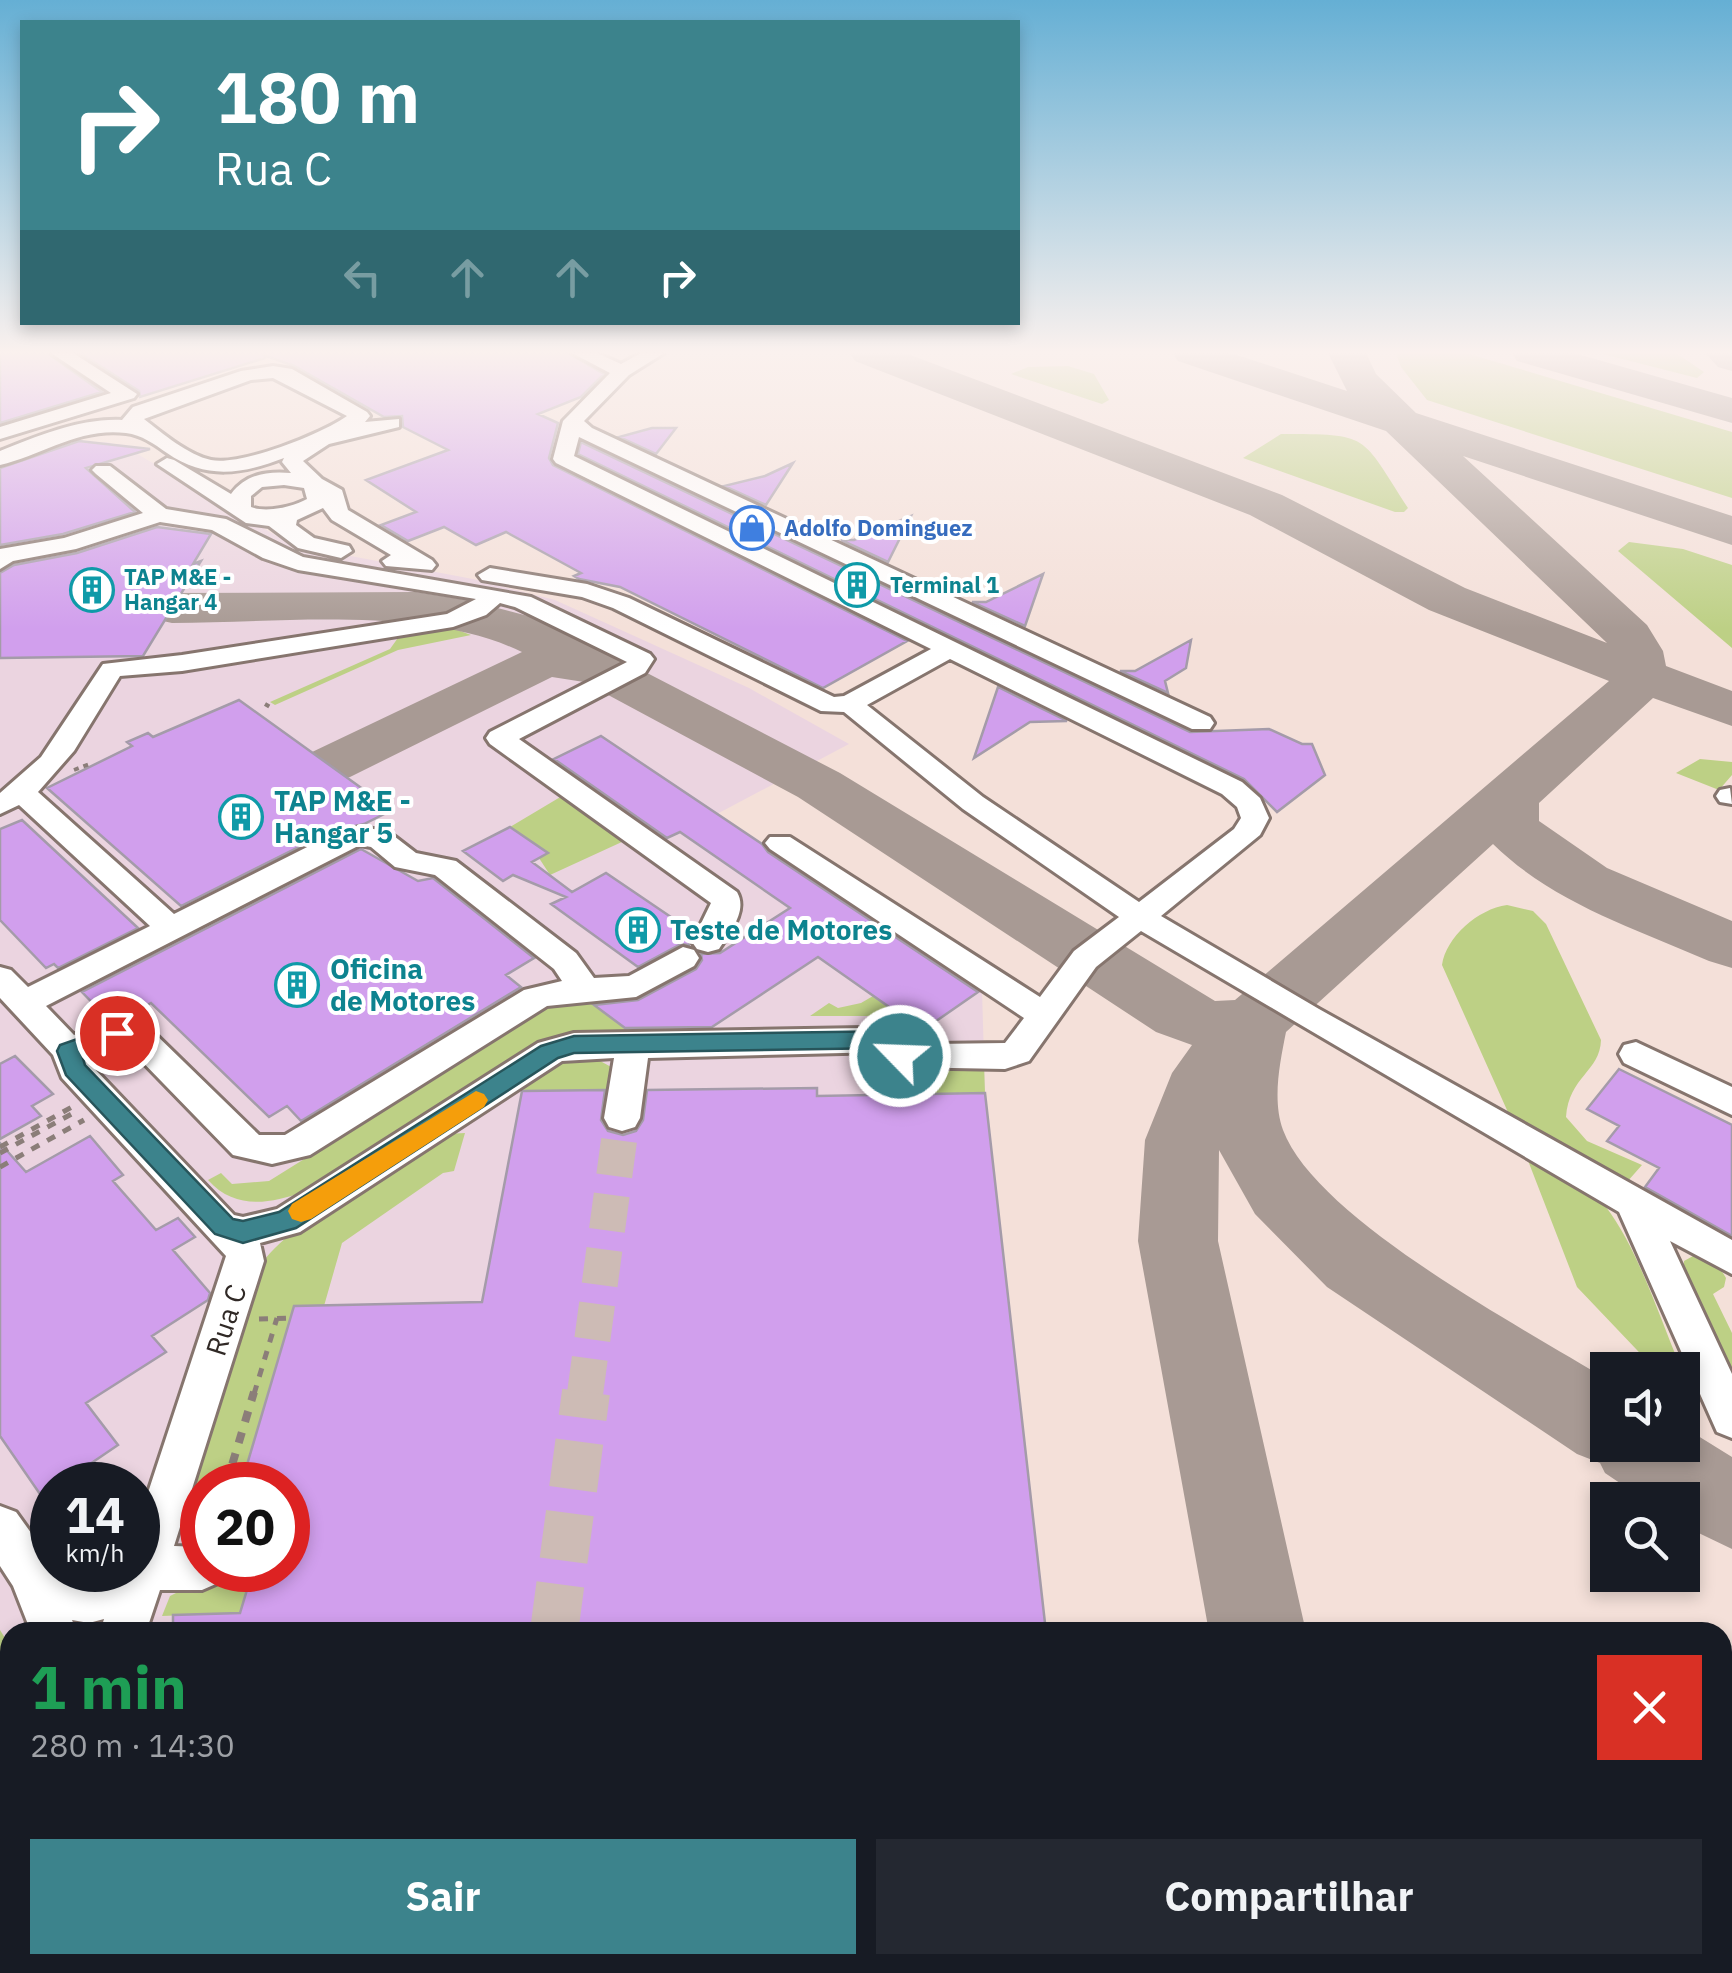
<!DOCTYPE html>
<html lang="pt">
<head>
<meta charset="utf-8">
<style>
	body { margin:0; font-family:"IBM Plex Sans",sans-serif; background:#242831; color:#f1f3f6; height:100vh; display:flex; flex-direction:column; font-size:38px; white-space:nowrap }
	* { box-sizing:border-box; margin:0 }
	p { font-size:32px; color:#9ea1a6 }
	.icon { flex:none; width:55px; height:55px; fill:none; stroke:currentColor; stroke-width:2; stroke-linecap:round; stroke-linejoin:round }
	.map { position:relative; flex:1; overflow:hidden }
	.drawer { position:absolute; left:0px; top:1622px; width:1732px; height:352px; display:flex; flex-direction:column; background:#171b24; border-radius:30px 30px 0 0; box-shadow:0 5px 15px #0003 }
	.drawer>* { flex:none }
	.banner { position:absolute; left:20px; top:20px; width:1000px; height:305px; border-radius:0px; box-shadow:0 5px 15px #0003; background:#3c838c; color:#fff; overflow:hidden }
	.tools { position:absolute; left:1590px; top:1352px; display:grid; gap:20px }
	.tools a { display:grid; place-items:center; width:110px; height:110px; border-radius:0px; background:#171b24; box-shadow:0 5px 15px #0003; font-size:50px }
	.speed { position:absolute; left:30px; top:1462px; display:flex; gap:20px; font-size:50px; font-weight:700; text-align:center }
	.speed>* { display:grid; place-content:center; width:130px; height:130px; border-radius:50%; background:#171b24; box-shadow:0 5px 15px #0003; line-height:1 }
	.speed small { font-size:25px; font-weight:400 }
	.speed .limit { border:15px solid #d22; background:#fff; color:#111 }
	.pin { position:absolute; display:grid; place-items:center; width:85px; height:85px; color:#fff; margin:-42px; border:5px solid #fff; border-radius:50%; box-shadow:0 2px 10px #0007 }
	.me { position:absolute; width:110px; margin:-55px; rotate:294deg; stroke-linejoin:round; filter:drop-shadow(0 0 8px #0008) }
	.turn { display:flex; align-items:center; gap:35px; height:210px; padding:0 30px; font-size:45px }
	.turn .icon { width:130px; height:130px; stroke-width:2.5 }
	.turn b { display:block; font-size:70px; line-height:85px }
	.lanes { display:flex; align-items:center; height:95px; padding:0 30px; background:#0003; justify-content:center; gap:50px; direction:ltr }
	.lanes .off { opacity:.35 }
	.round { display:grid; place-items:center; flex:none; width:105px; height:105px; border-radius:0px; background:#242831 }
	.overview { display:flex; align-items:center; justify-content:space-between; height:170px; padding:0 30px }
	h1 { font-size:60px; font-weight:700; line-height:75px; color:#1e9e55 }
	.cta { display:flex; gap:20px; margin-top:auto; padding:20px 30px }
	.cta a { flex:1; height:115px; border-radius:0px; background:#3c838c; color:#fff; font-size:40px; font-weight:700; line-height:115px; text-align:center }
	.cta a+a { background:#242831; color:#f1f3f6 }
	.map>svg:first-child { display:block }
	.industrial { fill:#ebd4e0; fill-rule:evenodd }
	.green { fill:#bdd085 }
	.lines { fill:none; stroke-linecap:round; stroke-linejoin:round }
	.taxiway { fill:#a89a94; fill-rule:evenodd }
	.building { fill:#d19fed; stroke:#a49ba9; stroke-width:2.5 }
	.minor-tunnel-far1 { stroke:#cdbbb5; stroke-width:36; stroke-dasharray:36 19; stroke-linecap:butt }
	.minor-tunnel { stroke:#cdbbb5; stroke-width:48; stroke-dasharray:48 24; stroke-linecap:butt }
	.minor-casing { stroke:#86756e; stroke-width:6 }
	.path-far2 { stroke:#8b7e79; stroke-width:4; stroke-dasharray:5 5; stroke-linecap:butt }
	.path-far1 { stroke:#8b7e79; stroke-width:5; stroke-dasharray:9 9; stroke-linecap:butt }
	.path { stroke:#8b7e79; stroke-width:8; stroke-dasharray:11 11; stroke-linecap:butt }
	.minor { fill:#fff; fill-rule:evenodd }
	.route { fill:#3c838c; stroke:#27555b; stroke-width:2.5 }
	.slow { fill:#f59e0b }
	.labels { text-anchor:middle; stroke-width:8; stroke-linejoin:round; paint-order:stroke }
	.far-shop-label { font-size:22px; font-weight:bold; fill:#366cbe; stroke:#fff; text-anchor:start }
	.far-culture-label { font-size:22px; font-weight:bold; fill:#0d838f; stroke:#fff; text-anchor:start }
	.culture-label { font-size:28px; font-weight:bold; fill:#0d838f; stroke:#fff; text-anchor:start }
	.street-label { font-size:28px; fill:#302926; stroke:#fff }
</style>
</head>
<body>
<div class="map">
<svg width="1732" height="1973" viewBox="0 0 1732 1973">
	<rect width="100%" height="100%" fill="#f4e0d9"/>
	<path class="industrial" d="M107,442l22,7 163,96 181,34 82,21 194,88 100,56 -132,70 265,176 3,103 61,539h-1036v122l-10,-15v-1271l79,-24zM52,1485h86v85h-86zM202,1485h86v85h-86z
		M143,1965h940l1,8h-937z"/>
	<path class="green" d="M1396,353h70l266,79v66l-305,-98 -26,-33z
		M1599,353h77l28,19 -7,6z
		M1068,366l26,8 15,26 -7,4 -91,-30 17,-7z
		M1281,434c90,0 79,0 127,74l-4,4h-9l-152,-54z
		M1629,542l54,7 49,16v83l-114,-97z
		M447,626l24,9 -73,15 -123,55 -5,-3 120,-53 10,-14z
		M1700,759l32,3v13l-13,15 -43,-17z
		M562,796l62,45 -74,34 -11,-17 8,-5 -37,-26z
		M1507,905l26,6 13,13 55,116c-1,32 -32,36 -35,77l21,24 55,24 -15,17 -116,-63 -69,-154c4,-28 36,-56 65,-60z
		M873,996l28,20h-91l19,-13 9,5 23,-5z
		M593,1004l38,29 -62,2 -25,7 -241,150c-34,12 -68,18 -95,-12l13,-7 11,11 37,-3 280,-175z
		M591,1056l22,12 2,22h-92c21,-22 37,-33 68,-34z
		M925,1061l59,2 1,30 -72,1 1,-25z
		M465,1133l-11,38 -11,2 -101,70 -18,63 -30,1 -53,178h-39v59c-14,-5 -19,-13 -21,-28l75,-244c28,-49 139,-106 190,-138z
		M1527,1158c25,14 61,26 79,49 33,43 54,113 76,163h-26l-79,-83z
		M1693,1256c17,0 25,8 33,22l-2,9 -11,7 19,39v40l-48,-99v-13z
		M194,1584h55l-9,29 -78,3 8,-20z
		M0,1630l10,16v108l-10,-15z"/>
	<g class="lines">
		<path class="taxiway" d="M850,353h55l377,142 183,93 142,55 -221,-212 -208,-70 -5,-8h58l116,38 -19,-38h38l10,21 40,39 316,103v29l-269,-89 184,169 16,26 3,15 66,25v35l-79,-28 -114,105v18l68,47 125,53v47l-23,-7c-75,-33 -156,-58 -216,-117l-207,188c-6,30 -14,68 -3,98 33,89 242,199 325,250v65h74v-19l50,31v92l-50,-24v-25h-37l-40,-27 -5,-10 -23,-9 -250,-167 -72,-73 -36,-64 -1,91 88,391h-97l-71,-391 7,-101 27,-67 20,-28 -36,-13 -358,-235 -214,-115 -32,-5 -202,100 -20,5 -20,-5 -9,-12 9,-12 212,-101c-98,-47 -242,-29 -350,-29l-18,-4 -7,-11 7,-11 18,-4 244,-1 51,8 61,16 94,44 218,113 375,228 20,-1 374,-319 -180,-71 -179,-95 -395,-154z
			M1512,353h62l158,45v25l-215,-62z
			M1705,353h27v18l-14,-4z
			M1268,1965h112l2,8h-112z"/>
	</g>
	<path class="building" d="M0,353h47l55,39 -102,31z
		M80,353h488l36,21 -23,23 -43,17 20,9 -9,35 4,7 354,176 -84,47 -203,-101 -41,-8 -5,-3 7,-3 -75,-41 -30,13 -32,-18 -36,14 -27,-16 35,-13 -50,-32 82,-30 -45,-23 -1,-11 -18,1 -90,-51 -30,-11 1,3 -125,39 -1,-6z
		M652,428h24l-20,26 -37,-17z
		M79,441l71,8 -64,19 49,44 -72,22 -63,11v-77z
		M581,442l609,290 79,-3 33,15h10l13,31 -48,37 -33,-33 -666,-325z
		M793,463l-27,42 -42,-19 41,-10z
		M911,516l-23,46 -47,-22h13z
		M157,527l54,7 -18,30 8,-3 -58,95 -143,2v-85l14,-8 63,-12z
		M1043,574l-18,52 -53,-24h14z
		M1191,640l-5,28 -21,13 3,12 -48,-22h15z
		M998,687l69,34 -37,1 -56,36z
		M239,700l153,110 -28,14 -35,8 -148,74 -134,-118 85,-42 -5,-4 21,-9 5,4z
		M601,736l161,108 6,8 210,140 -49,34 -17,-3 -94,-66 -106,70 -87,1 -31,-23 44,-5 58,-31 6,-9 -1,-6 19,-1 70,-45 -110,-76 -13,6 -113,-79z
		M22,820l116,108 -80,40 -4,-4 -8,4 -46,-48v-91z
		M510,827l38,26 -16,9 40,30 34,-19 87,59 -4,13 -8,-1 -43,23 -87,-63 15,-7 -53,-22 -10,6 -40,-30z
		M361,849l57,32 15,-3 101,80 -28,17 15,12 -220,134 -14,-15 -18,11 -118,-114 -33,17h-9l-27,-28z
		M15,1056l38,38 -21,12 9,10 -41,23v-75z
		M1619,1069l113,56v111l-87,-49 14,-19 -52,-27 12,-15 -32,-17z
		M817,1088v8l168,-3 61,539h-873v-17l67,-2 13,-43h35v-85h-47l53,-179 188,-4 40,-211 83,-1 -4,30 7,11 15,4 13,-4 7,-11 4,-30z
		M90,1136l33,39 -10,6 43,49 22,-12 17,19 -22,13 37,43 -2,7 -56,36 14,16 -80,51 32,42 -59,40h-7v5l-10,7 -42,-61v-293l26,29z"/>
	<g class="lines">
		<path class="minor-tunnel-far1" d="M585,1394l37,-276"/>
		<path class="minor-tunnel" d="M554,1632l32,-240
			M510,1973l1,-8"/>
		<g class="minor-casing">
			<path id="minor" d="M51,353h22l64,41 -3,4 -134,41v-12l111,-34z
				M572,353h25l24,11 20,-11h23l-35,22 -45,46 8,7 618,289 4,6 -4,6h-18l-613,-292 -5,19 668,326 18,16 9,20 -9,17 -99,81 158,93 413,231v34l-62,-33 62,133v64l-15,-6 -98,-220 -478,-281 -45,36 -67,94 -24,8 -105,-2 -12,-3 -5,-12 -235,6 -8,60 -5,9 -13,4 -13,-4 -5,-9 10,-60 -52,3 -262,171 -40,11 4,18 -90,285 28,1v23h22l-6,13 -16,7h-42l-14,42h-46l4,-13 -15,4 -17,-3 5,12h-46l-18,-46 -13,-20v-60l16,6 36,50v8l37,8 17,-8h32v-47l88,-267 -164,-178 -9,-23 -53,-57v-31l11,3 17,17 122,-61 -131,-121 -19,9v-21l41,-36 62,-93 79,-9 265,-41 29,-15 -178,-29 -35,-12 -51,-28 -52,-8 -84,27 -63,12 -13,8v-20l64,-11 79,-25 -47,-39 -4,-4 4,-4h14l56,43 60,10 77,38 228,40 119,57 4,5 -9,14 -126,66 218,153c11,19 -7,40 -18,57l-11,3 -11,-3 -5,-7 19,-39 -221,-159 -4,-6 4,-6 137,-70 -112,-55 -15,-4 -14,12 -33,12 -271,44 -62,5 -46,75 -36,41 136,122 157,-79 29,-8 20,3 10,3 26,20 40,8 120,92 18,25 35,-2 54,-29 11,3 5,8 -5,8 -58,31 -89,9 -237,149 -38,9 -39,-9 -105,-108h-18l-22,10 2,7 144,151 9,2 34,-8 261,-166 36,-10 347,-6 12,4 5,8 -3,5 70,-1 19,-25 -254,-169 -5,-6 5,-6h20l250,160 34,-46 45,-34 -156,-108 -119,-97 -23,-1 -208,-103 -31,-11 -100,-17 -4,-5 12,-7 97,16 42,14 205,99 10,-1 87,-47 -375,-186 -3,-4 10,-38 47,-48zM950,659l272,135 15,13 4,11 -7,11 -95,73 -156,-105 -116,-92zM360,845l11,2 24,20 40,8 119,94 8,12 -38,9 -239,145h-26l-111,-108 -42,-4 -32,12 -28,-29z
				M273,366l19,3 75,43 3,4 -5,6 34,-3v8l-70,17 -26,17 19,18 20,11 6,20 84,50 4,5 -4,5 -46,-4 -4,-5 9,-6 -59,-35 -9,-12 -26,12 -1,5 18,13 35,8 3,5 -11,7 -43,-10 -29,-22 -23,-3 -89,-59 10,-6 7,2 57,34c15,-20 36,-23 60,-21l-9,-11 2,-4c-42,16 -78,22 -117,-5 -13,-9 -25,-18 -41,-20 -46,-6 -84,22 -126,32v-14c38,-15 81,-33 122,-31l11,-13 108,-36zM273,378l74,38c-25,18 -106,50 -136,44 -23,-5 -49,-27 -67,-41l107,-39zM284,485l20,3 3,11c-14,8 -41,14 -56,8v-11l11,-9z
				M1730,788l2,16 -12,-2 -4,-6 4,-6z
				M1636,1042l96,45v28l-108,-52 -5,-9 5,-9z
				M0,1852l10,4v66l-10,-4z
				M21,1965h56l3,8h-56z
				M162,1965h55l3,8h-55z"/>
		</g>
		<path class="path-far2" d="M265,704l5,3
			M74,770l16,-6"/>
		<path class="path-far1" d="M0,1147l72,-40
			M0,1153l77,-42
			M0,1167l84,-47
			M259,1319l32,-1
			M254,1394l23,-76"/>
		<path class="path" d="M226,1485l28,-93
			M0,1787l10,17
			M105,1965l5,8"/>
		<use href="#minor" class="minor"/>
	</g>
	<linearGradient id="sky" x2="0" y2="1"><stop stop-color="#65afd4"/><stop offset="0.56" stop-color="#faf1ee"/><stop offset="1" stop-color="#faf1ee" stop-opacity="0"/></linearGradient>
	<rect width="1732" height="629" fill="url(#sky)"/>
	<path class="route" d="M117,1025l8,2 4,6 -4,6 -43,16 3,10 148,154 10,2 36,-9 262,-166 33,-10 326,-5 12,9v16l-12,8 -8,-2 -4,-14 -314,5 -16,5 -262,170 -53,15 -28,-9 -149,-159 -9,-24 3,-6z"/>
	<path class="slow" d="M476,1091l8,3 4,6 -4,7 -173,112 -10,3 -9,-3 -4,-8 4,-7z"/>
	<defs>
		<g id="shop-ring" transform="scale(2.25)"><circle r="9.5" fill="#fff" stroke="#3f7fe0" stroke-width="1.5"/><path d="M-5-2.5h2.3a2.7 3.5 0 0 1 5.4 0H5L5.5 6h-11ZM-1.5-2.5h3a1.5 2.3 0 0 0-3 0Z" fill="#3f7fe0"/></g>
		<g id="building-ring" transform="scale(2.25)"><circle r="9.5" fill="#fff" stroke="#0f9aa8" stroke-width="1.5"/><path d="M-4-6H4V6H1V3H-1V6H-4ZM-2.5-4.3h1.7v1.8h-1.7ZM.8-4.3h1.7v1.8H.8ZM-2.5-1h1.7V.8h-1.7ZM.8-1h1.7V.8H.8Z" fill="#0f9aa8"/></g>
	</defs>
	<g fill-rule="evenodd">
		<use href="#shop-ring" x="752" y="528"/>
		<use href="#building-ring" x="857" y="585"/>
		<use href="#building-ring" x="92" y="590"/>
		<use href="#building-ring" x="241" y="817"/>
		<use href="#building-ring" x="638" y="930"/>
		<use href="#building-ring" x="297" y="985"/>
	</g>
	<g class="labels">
		<g class="far-shop-label">
			<text x="784" y="536">Adolfo Dominguez</text>
		</g>
		<g class="far-culture-label">
			<text x="124" y="585">TAP M&amp;E -<tspan x="124" dy="25">Hangar 4</tspan></text>
			<text x="890" y="593">Terminal 1</text>
		</g>
		<g class="culture-label">
			<text x="274" y="811">TAP M&amp;E -<tspan x="274" dy="32">Hangar 5</tspan></text>
			<text x="670" y="940">Teste de Motores</text>
			<text x="330" y="979">Oficina<tspan x="330" dy="32">de Motores</tspan></text>
		</g>
		<g class="street-label">
			<text transform="translate(226 1320) rotate(-72)" y="10">Rua C</text>
		</g>
	</g>
</svg>
<div class="tools">
<a><svg class="icon" aria-label="sound" viewBox="0 0 24 24"><path d="M4 9h4l5-4v14l-5-4H4zM17 9q2 3 0 6"/></svg></a>
<a><svg class="icon" aria-label="search" viewBox="0 0 24 24"><circle cx="10" cy="10" r="6"/><path d="M15 15l6 6"/></svg></a>
</div>
<div class="speed"><div>14<small>km/h</small></div><div class="limit">20</div></div>
<div class="pin" style="left:117px;top:1033px;background:#d93025"><svg class="icon" aria-label="arrive" viewBox="0 0 24 24"><path d="M6 21V4h12l-3 4 3 4H6"/></svg></div>
<svg class="me" style="left:900px;top:1056px" viewBox="-20 -20 40 40"><circle r="17" fill="#3c838c" stroke="#fff" stroke-width="3"/><path d="M0-11L8 9 0 5-8 9z" fill="#fff"/></svg>
<div class="banner">
<div class="turn"><svg class="icon" aria-label="right" viewBox="0 0 24 24"><path d="M7 20v-9h11M14 6l5 5-5 5"/></svg><div><b>180 m</b>Rua C</div></div>
<div class="lanes"><svg class="icon off" aria-label="left" viewBox="0 0 24 24"><path d="M17 20v-9H6M10 6l-5 5 5 5"/></svg><svg class="icon off" aria-label="ahead" viewBox="0 0 24 24"><path d="M12 20V5M6 11l6-6 6 6"/></svg><svg class="icon off" aria-label="ahead" viewBox="0 0 24 24"><path d="M12 20V5M6 11l6-6 6 6"/></svg><svg class="icon" aria-label="right" viewBox="0 0 24 24"><path d="M7 20v-9h11M14 6l5 5-5 5"/></svg></div>
</div>
<section class="drawer">
<div class="overview"><div><h1>1 min</h1><p>280 m · 14:30</p></div><a class="round" style="background:#d93025;color:#fff"><svg class="icon" aria-label="close" viewBox="0 0 24 24"><path d="M6 6l12 12M18 6L6 18"/></svg></a></div>
<div class="cta"><a>Sair</a><a>Compartilhar</a></div>
</section>
</div>
</body>
</html>
